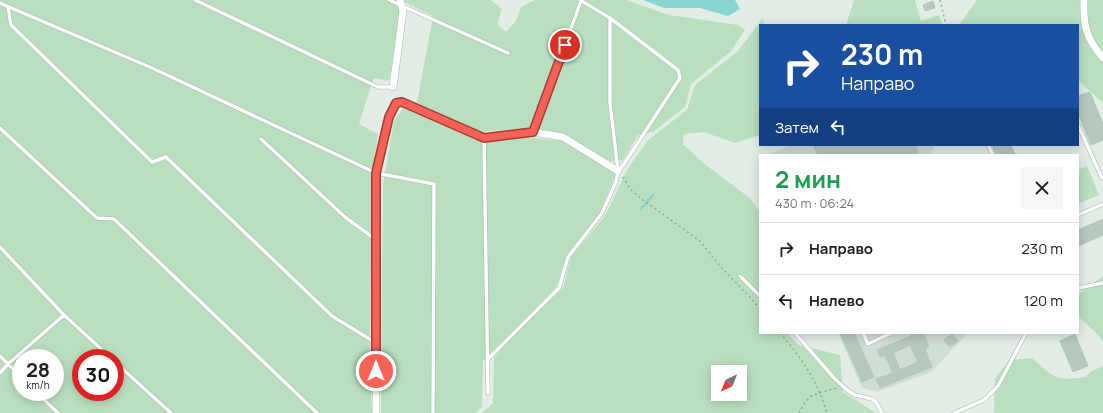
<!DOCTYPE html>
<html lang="ru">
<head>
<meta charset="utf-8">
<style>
	body { margin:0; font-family:Manrope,sans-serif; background:#f6f6f6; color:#202124; height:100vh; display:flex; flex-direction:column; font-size:15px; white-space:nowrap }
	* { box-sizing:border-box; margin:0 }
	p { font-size:13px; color:#757577 }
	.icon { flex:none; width:22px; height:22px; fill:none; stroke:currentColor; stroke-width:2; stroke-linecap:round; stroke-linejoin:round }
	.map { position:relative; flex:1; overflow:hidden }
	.sheet { position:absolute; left:759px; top:154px; width:320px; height:180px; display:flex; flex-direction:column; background:#fff; border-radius:0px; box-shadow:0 2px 10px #0003 }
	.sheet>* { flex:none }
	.guide { position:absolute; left:759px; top:24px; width:320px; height:122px; border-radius:0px; box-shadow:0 2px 10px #0003; background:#1a4fa0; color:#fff; overflow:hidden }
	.needle { width:26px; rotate:223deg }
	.buttons { position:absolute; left:711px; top:365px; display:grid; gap:8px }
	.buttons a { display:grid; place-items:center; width:36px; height:36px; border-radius:0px; background:#fff; box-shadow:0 2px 10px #0003; font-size:20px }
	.speed { position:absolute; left:12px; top:349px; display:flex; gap:8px; font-size:20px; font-weight:700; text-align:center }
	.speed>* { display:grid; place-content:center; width:52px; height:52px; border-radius:50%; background:#fff; box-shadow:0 2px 10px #0003; line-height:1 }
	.speed small { font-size:10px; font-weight:400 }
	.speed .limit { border:6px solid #d22; background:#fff; color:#111 }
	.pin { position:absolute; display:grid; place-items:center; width:34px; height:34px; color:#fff; margin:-17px; border:2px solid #fff; border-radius:50%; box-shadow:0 1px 4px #0007 }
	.me { position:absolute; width:44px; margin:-22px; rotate:0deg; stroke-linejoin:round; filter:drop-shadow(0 0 3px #0008) }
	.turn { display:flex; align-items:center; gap:14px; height:84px; padding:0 16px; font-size:18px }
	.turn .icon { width:52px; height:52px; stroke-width:2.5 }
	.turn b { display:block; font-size:28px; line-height:34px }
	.then { display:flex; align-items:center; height:38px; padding:0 16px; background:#0003; gap:8px; font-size:15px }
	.round { display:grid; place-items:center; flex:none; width:42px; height:42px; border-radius:0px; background:#f6f6f6 }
	.overview { display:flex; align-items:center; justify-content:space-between; height:68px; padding:0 16px }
	h1 { font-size:24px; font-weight:700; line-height:30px; color:#1e9e55 }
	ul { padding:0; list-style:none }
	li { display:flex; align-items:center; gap:12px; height:52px; padding:0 16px; border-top:1px solid #e0e0e0 }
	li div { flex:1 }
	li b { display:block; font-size:15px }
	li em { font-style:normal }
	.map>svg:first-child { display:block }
	.built { fill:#d0ddd5 }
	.green { fill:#badfbe; fill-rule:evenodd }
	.water { fill:#87d4d3 }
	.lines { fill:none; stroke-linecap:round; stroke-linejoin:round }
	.stream { stroke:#87d4d3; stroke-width:2.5 }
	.building { fill:#b7c8bf; stroke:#b4c7bc; fill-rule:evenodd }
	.lane-casing { stroke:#a4b5ac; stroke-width:4.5 }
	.street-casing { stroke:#a4b5ac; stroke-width:8 }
	.path { stroke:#81b29a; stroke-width:1.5; stroke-dasharray:2 3; stroke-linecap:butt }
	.lane { stroke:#fff; stroke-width:3.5 }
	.street { stroke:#fff; stroke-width:7 }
	.route-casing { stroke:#a13f37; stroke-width:10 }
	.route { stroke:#f86155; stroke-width:7 }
</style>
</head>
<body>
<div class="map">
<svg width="1103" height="413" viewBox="0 0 1103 413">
	<rect width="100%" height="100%" fill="#e2ede6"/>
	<path class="built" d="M790,145h144l-3,10h-162z
		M838,333h130l-37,39 -53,20 -16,-4z"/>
	<path class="green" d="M0,0h396l4,12 -11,69 -15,-3 -4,11 -11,35 19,10 -6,40 -2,172 2,67h-372zM21,358h34v34h-34zM81,358h34v34h-34z
		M403,0h88l11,9 -5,15 9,8 10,-11 5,-14 14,-7h91l43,15 69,10 7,5 -14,21 -40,33 -6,23 -32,25 -15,3 -15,25 -13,1 -45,-26 -37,-7 -48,4 -63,-29 16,-87 -29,-14z
		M854,0h61l6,21 18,-6 3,10h-96z
		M977,0h126v103l-25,-23v-55h-119z
		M763,18l1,7h-4v110l-25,8 -31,-11 -20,2 -1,10 19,18 49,37 9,14v120h27l12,12 41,10 3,37 33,21h-394l11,-10 1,-46 34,-36 35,-33 8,-31 34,-41 22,-46 21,-30 39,-30 8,-25 42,-33zM718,372h22v22h-22z
		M403,108l73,32 57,-2 30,3 53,33 -16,38 -33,42 -11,33 -73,74 -1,46 -6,6h-95l2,-229 11,-63z
		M1087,166l12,29 -21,9v-34z
		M1103,276v67l-3,-6 -22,-21v-19l2,-4z
		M1032,358c22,20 24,23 54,19l4,-5 13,-6v47h-109l1,-34 14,-19z"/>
	<path class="water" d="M643,0h92l5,9 -12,7 -28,-8h-36z"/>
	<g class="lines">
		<path class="stream" d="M641,209l12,-14"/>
	</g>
	<path class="building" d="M933,1l2,7 -10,3 -2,-6z
		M1090,92l13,32v16l-12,5 -13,-32v-17z
		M813,145h102l3,8 -6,2h-94z
		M992,145h19l4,10h-19z
		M1103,219v16l-25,11v-16z
		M840,333h14l20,44 -12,5z
		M910,333h13l6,14 -4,2 7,18 -52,21 -4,-9 17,-6 -8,-18 -5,2 -3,-7 34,-14zM910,345l8,17 -18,8 -7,-17z
		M952,334l6,7 -8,6 -6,-7z
		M1075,334l13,32 -15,6 -13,-31z"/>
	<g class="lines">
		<g class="lane-casing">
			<path id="lane" d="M195,0l183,87h15
				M389,0l119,53
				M580,0l30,18 68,52 2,8 -56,86 -6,7
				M0,3l152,65 224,105 58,11 -1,229
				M8,7l3,18 141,137 14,-5 166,159 44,27
				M1078,125l24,53
				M0,128l97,90 17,1 203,194
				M533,132l48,-131
				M484,138l4,255
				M261,139l84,78 30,22
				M988,145l5,10
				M1078,215l25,-11
				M0,247l64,68 47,43
				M740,276l20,20
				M1078,288l25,-5
				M795,333l39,45 13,12 8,5 17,4 4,3 6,11
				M863,333l5,11 23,-11
				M0,356l21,21
				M487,360l72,-72 9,-31 34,-44 14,-31 2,-11 -8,-68v-85
				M115,362l56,51
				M0,373l8,-9 56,-49
				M36,392l22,21
				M954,413l30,-13 14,-14 28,-53"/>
		</g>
		<g class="street-casing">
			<path id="street" d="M1084,0c-1,26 2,38 19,58
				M393,87l10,-76 -3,-11
				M376,413v-240l13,-56 7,-14 6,-1 82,36 49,-6 30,5 55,34"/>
		</g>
		<path class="path" d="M940,0l6,25
			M623,177l8,13 12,10 57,41 19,24 30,31 11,13
			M780,333c21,24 38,49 47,80
			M799,413c3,-5 6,-12 11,-16 4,-3 22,-8 28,-9"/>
		<use href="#lane" class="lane"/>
		<use href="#street" class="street"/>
	</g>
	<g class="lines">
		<g class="route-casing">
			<path id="route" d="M376,371v-198l13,-56 7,-14 6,-1 82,36 49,-6 32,-87"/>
		</g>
		<use href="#route" class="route"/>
	</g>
</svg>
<div class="buttons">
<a><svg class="needle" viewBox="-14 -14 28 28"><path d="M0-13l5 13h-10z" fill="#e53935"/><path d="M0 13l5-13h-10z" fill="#757577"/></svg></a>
</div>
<div class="speed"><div>28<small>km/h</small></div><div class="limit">30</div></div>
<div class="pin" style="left:565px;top:45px;background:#d93025"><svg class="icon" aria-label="arrive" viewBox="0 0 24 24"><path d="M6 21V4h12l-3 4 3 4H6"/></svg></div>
<svg class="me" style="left:376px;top:371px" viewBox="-20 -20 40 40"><circle r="17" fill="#f86155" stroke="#fff" stroke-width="3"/><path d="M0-11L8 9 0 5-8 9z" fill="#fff"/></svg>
<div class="guide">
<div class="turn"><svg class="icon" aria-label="right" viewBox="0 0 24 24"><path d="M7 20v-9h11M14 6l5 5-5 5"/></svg><div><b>230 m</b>Направо</div></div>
<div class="then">Затем<svg class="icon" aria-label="left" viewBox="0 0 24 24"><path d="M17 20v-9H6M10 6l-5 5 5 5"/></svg></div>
</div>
<section class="sheet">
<div class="overview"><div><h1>2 мин</h1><p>430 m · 06:24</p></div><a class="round"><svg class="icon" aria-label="close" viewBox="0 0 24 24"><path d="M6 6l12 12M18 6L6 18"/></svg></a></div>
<ul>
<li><svg class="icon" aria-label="right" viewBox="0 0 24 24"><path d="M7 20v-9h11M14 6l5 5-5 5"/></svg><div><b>Направо</b></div><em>230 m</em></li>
<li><svg class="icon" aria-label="left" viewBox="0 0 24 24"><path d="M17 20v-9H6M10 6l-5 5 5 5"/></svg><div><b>Налево</b></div><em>120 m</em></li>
</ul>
</section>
</div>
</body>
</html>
